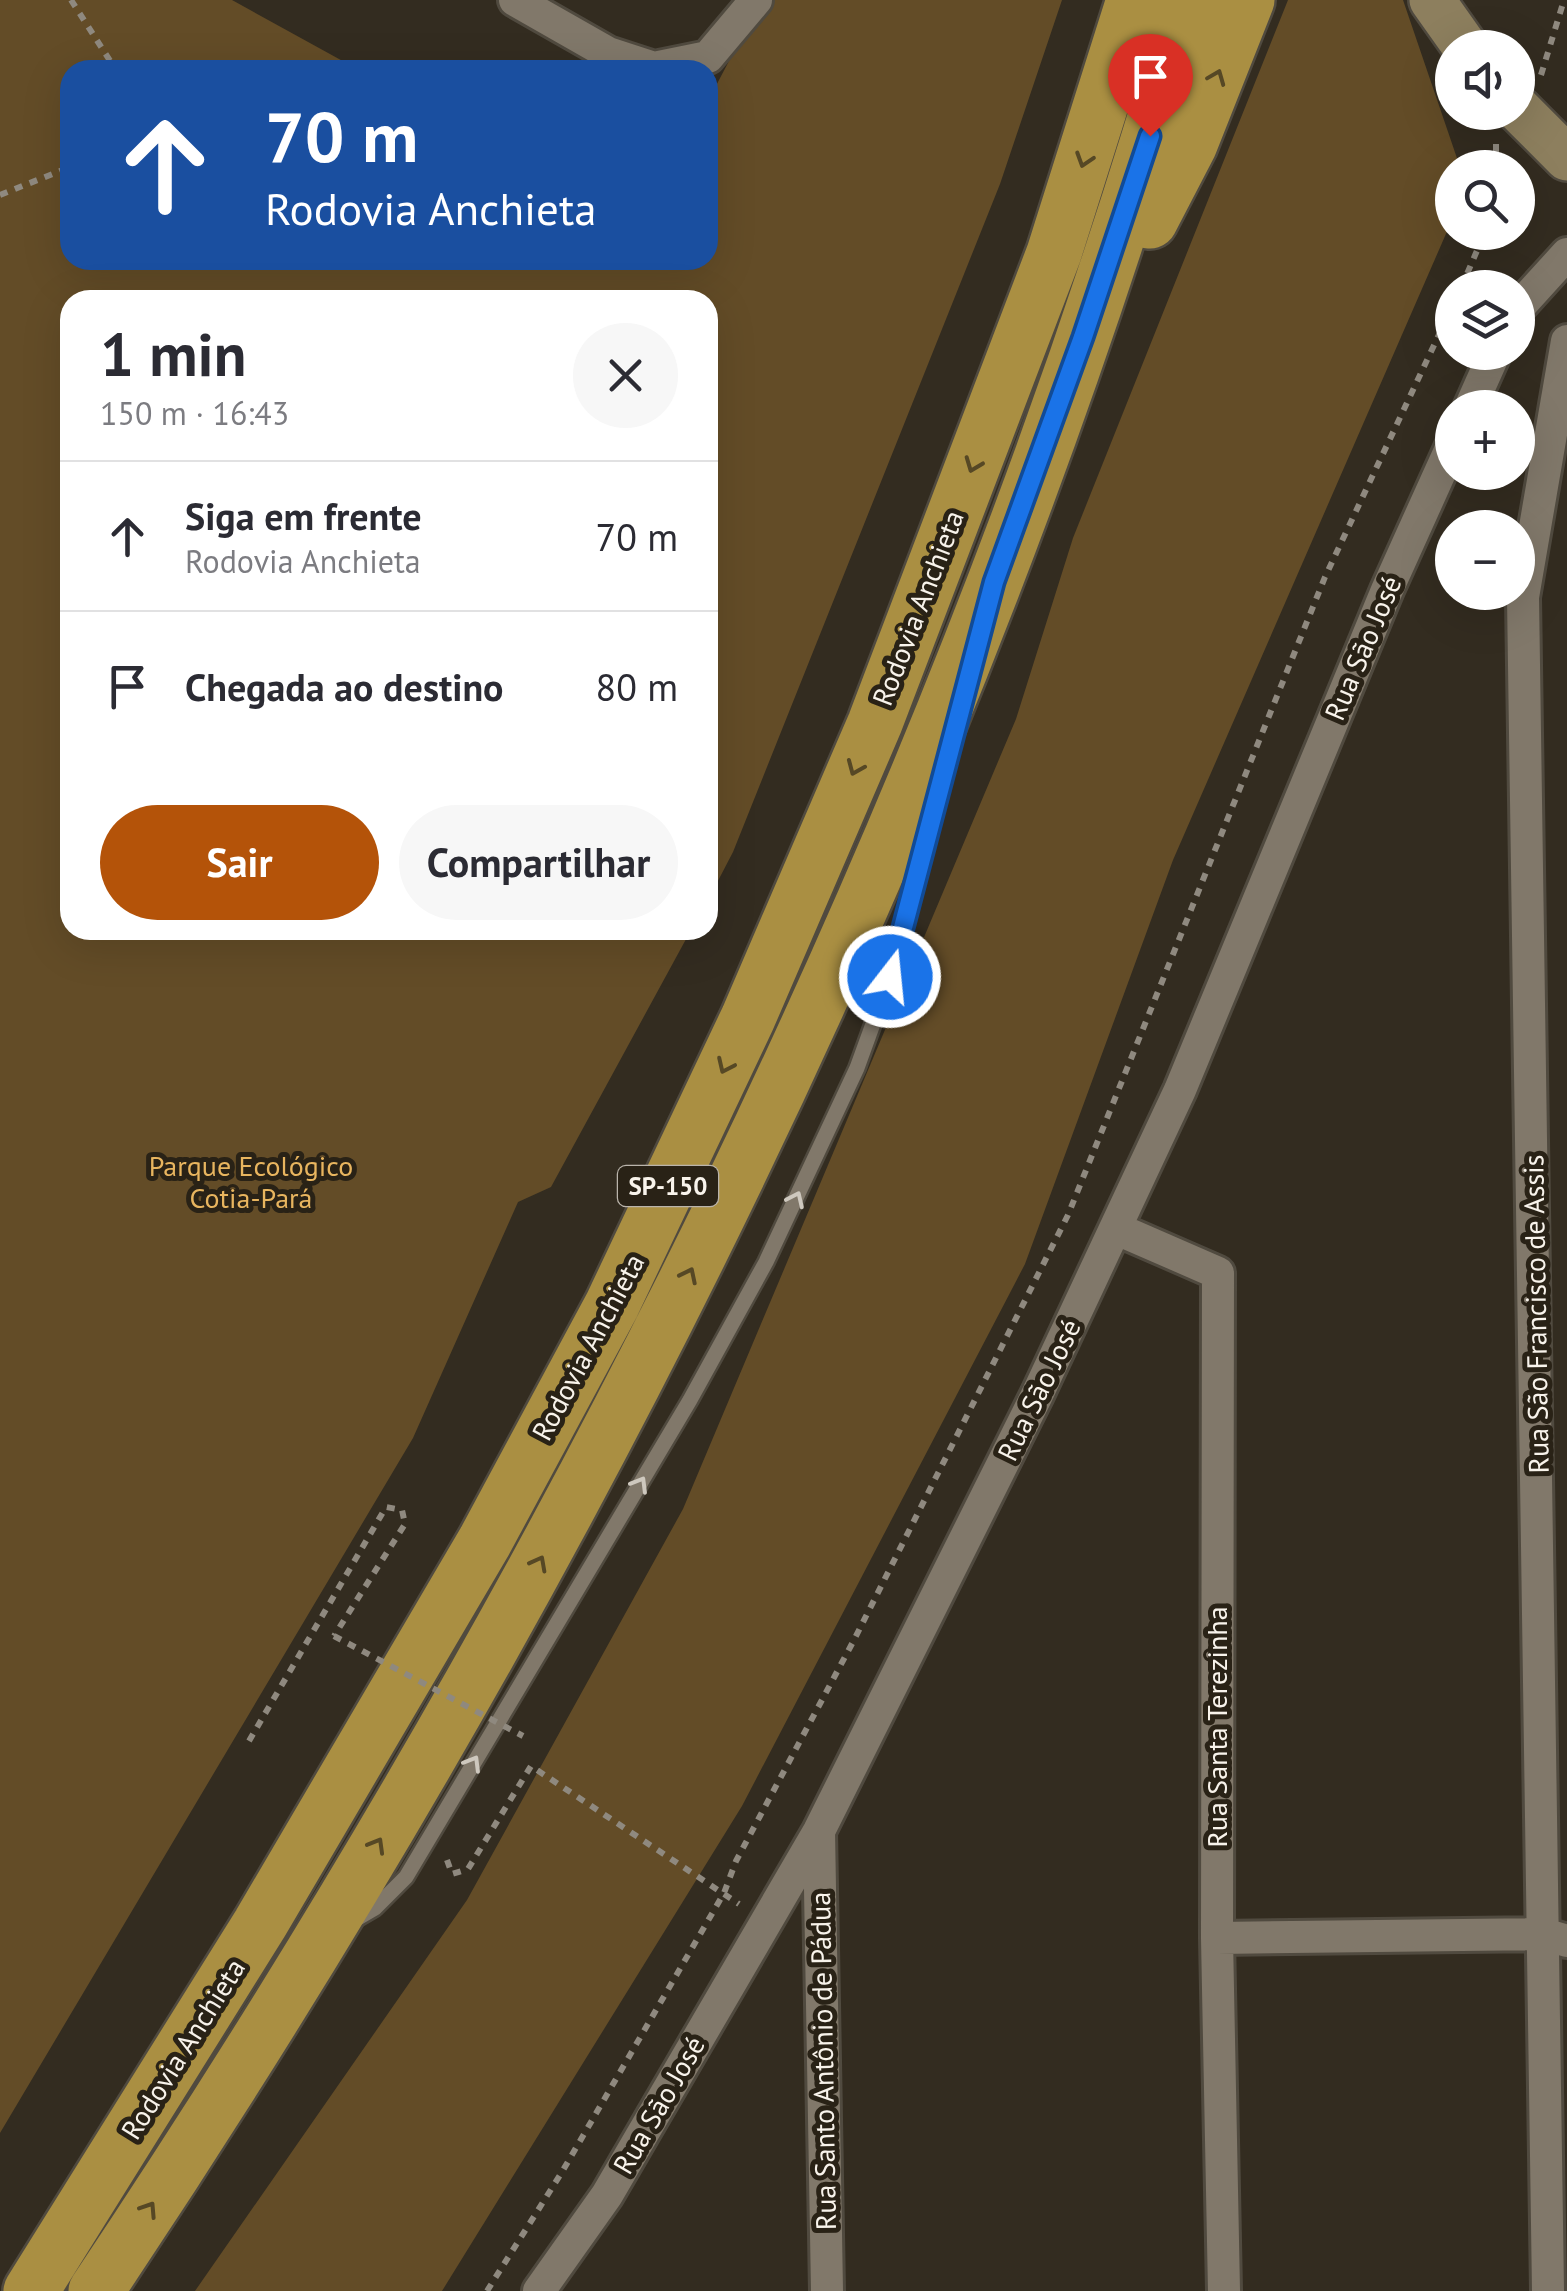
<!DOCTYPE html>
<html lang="pt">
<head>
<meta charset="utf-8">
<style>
	body { margin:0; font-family:"PT Sans",sans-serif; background:#f7f7f7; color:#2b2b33; height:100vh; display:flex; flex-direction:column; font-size:38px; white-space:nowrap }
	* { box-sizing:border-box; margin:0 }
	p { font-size:32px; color:#7c7c81 }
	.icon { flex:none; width:55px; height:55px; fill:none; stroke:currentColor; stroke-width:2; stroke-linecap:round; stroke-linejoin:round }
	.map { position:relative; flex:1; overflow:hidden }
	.details { position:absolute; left:60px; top:290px; width:658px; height:650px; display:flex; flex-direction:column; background:#fff; border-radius:30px; box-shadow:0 10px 40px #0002 }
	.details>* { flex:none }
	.banner { position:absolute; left:60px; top:60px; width:658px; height:210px; border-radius:30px; box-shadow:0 10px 40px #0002; background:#1a4fa0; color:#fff; overflow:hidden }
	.buttons { position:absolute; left:1435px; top:30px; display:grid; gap:20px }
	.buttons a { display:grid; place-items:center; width:100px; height:100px; border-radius:50%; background:#fff; box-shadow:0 10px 40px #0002; font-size:50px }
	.pin { position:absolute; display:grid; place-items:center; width:85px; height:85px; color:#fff; margin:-102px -42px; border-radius:50% 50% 50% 0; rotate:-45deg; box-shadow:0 0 10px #0007 }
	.pin .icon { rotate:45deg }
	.me { position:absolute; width:110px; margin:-55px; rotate:16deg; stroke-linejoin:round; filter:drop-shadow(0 0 8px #0008) }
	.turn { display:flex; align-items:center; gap:35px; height:210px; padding:0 40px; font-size:45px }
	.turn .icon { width:130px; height:130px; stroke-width:2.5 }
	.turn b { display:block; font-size:70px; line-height:85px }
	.round { display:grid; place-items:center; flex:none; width:105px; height:105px; border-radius:52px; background:#f7f7f7 }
	.head { display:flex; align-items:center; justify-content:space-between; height:170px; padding:0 40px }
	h1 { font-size:60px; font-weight:800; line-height:75px }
	.cta { display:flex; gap:20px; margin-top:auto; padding:20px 40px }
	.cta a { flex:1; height:115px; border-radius:60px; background:#b45309; color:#fff; font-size:40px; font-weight:800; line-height:115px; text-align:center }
	.cta a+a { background:#f7f7f7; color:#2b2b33 }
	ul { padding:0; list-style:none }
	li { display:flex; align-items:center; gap:30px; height:150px; padding:0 40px; border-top:2px solid #e1e1e2 }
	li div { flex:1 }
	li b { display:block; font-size:38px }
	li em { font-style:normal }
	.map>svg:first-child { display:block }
	.green { fill:#634c27 }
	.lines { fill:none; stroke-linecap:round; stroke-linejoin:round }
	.lane-casing { stroke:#504a3f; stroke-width:20 }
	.street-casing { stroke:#504a3f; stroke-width:38 }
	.secondary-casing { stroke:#504a3f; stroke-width:50 }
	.highway-casing { stroke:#504a3f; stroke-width:60 }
	.path { stroke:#8f897f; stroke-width:6; stroke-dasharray:8 8; stroke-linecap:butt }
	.lane { stroke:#81786a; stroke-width:15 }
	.street { stroke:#81786a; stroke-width:32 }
	.secondary { stroke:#8d7f5e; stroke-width:45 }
	.highway { stroke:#aa8f42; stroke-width:55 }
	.path-bridge { stroke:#8f897f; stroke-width:6; stroke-dasharray:8 8; stroke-linecap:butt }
	.oneway { stroke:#564825 }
	.oneway2 { stroke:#cec8be }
	.route-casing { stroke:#114b97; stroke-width:25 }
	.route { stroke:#1a73e8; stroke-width:18 }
	.labels { text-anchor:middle; stroke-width:10; stroke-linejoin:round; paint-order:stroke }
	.shield { fill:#292216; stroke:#bab4ab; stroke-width:2.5 }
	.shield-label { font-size:25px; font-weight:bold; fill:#f8f3eb }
	.street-label { font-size:28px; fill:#f8f3eb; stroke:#292216 }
	.park-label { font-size:28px; fill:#e8b55f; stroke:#292216 }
</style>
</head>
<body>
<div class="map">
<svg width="1567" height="2291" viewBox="0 0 1567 2291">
	<rect width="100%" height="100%" fill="#332c20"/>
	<path class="green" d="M0,0h232l127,70h-289v190h638v-159l53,-101h301l-62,184 -267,668 -25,48v-600h-638v630h621l-140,257 -33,15 -105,236 -413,695z
		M1288,0h115l57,167 -8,1v52l-279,640 -148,404 -283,542 -300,485h-247l272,-391 216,-391 333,-790 57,-181z"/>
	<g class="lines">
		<g class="lane-casing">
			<path id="lane" d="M351,1922l24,-14 31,-31 284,-477 76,-138 91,-194 33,-91 58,-214"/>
		</g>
		<g class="street-casing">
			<path id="street" d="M515,0l93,53 46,15 54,-11 48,-57
				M1518,308l49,-54
				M1470,408l25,-56
				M1117,1229l101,44 -1,665 7,353
				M819,1831l8,460
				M1217,1938l327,-4 23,7
				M539,2291l68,-96 212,-364 218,-436 143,-305 207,-500 65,-144
				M1548,2291l-25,-1694 44,-256"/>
		</g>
		<g class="secondary-casing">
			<path id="secondary" d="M1432,0l34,48
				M1518,109l49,49"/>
		</g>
		<g class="highway-casing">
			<path id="highway" d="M1150,221l40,-77 57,-144
				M31,2291l229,-367 225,-383 127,-236 136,-287 127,-295 179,-470 80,-253
				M96,2291c471,-704 860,-1475 1094,-2291"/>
		</g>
		<path class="path" d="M71,0l45,70
			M1518,55l12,14
			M1541,75l23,-75
			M1496,168v-27
			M0,195l70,-28
			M1461,288l24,-56
			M249,1741l137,-234 16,3 3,14 -71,112
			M447,1860l5,14 16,-5 63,-103 208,138
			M487,2291l75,-119 162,-279 12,-32 118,-221 214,-425 257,-638 127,-270"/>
		<use href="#lane" class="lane"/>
		<use href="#street" class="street"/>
		<use href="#secondary" class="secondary"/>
		<use href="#highway" class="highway"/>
		<path class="path-bridge" d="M334,1636l189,100"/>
	</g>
	<defs><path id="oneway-chevron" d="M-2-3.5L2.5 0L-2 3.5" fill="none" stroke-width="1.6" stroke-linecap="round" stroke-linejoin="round" transform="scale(2.5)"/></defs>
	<g class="oneway">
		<use href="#oneway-chevron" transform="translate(1217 77) rotate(-68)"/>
		<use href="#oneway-chevron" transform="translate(1084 160) rotate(108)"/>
		<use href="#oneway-chevron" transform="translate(973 465) rotate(111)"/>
		<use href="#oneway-chevron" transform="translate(855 768) rotate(113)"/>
		<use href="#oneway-chevron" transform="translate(725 1066) rotate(115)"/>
		<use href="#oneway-chevron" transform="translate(689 1275) rotate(-64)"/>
		<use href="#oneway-chevron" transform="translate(539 1563) rotate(-62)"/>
		<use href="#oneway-chevron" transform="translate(377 1845) rotate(-60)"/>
		<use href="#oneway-chevron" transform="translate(149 2209) rotate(-57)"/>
	</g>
	<g class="oneway2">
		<use href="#oneway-chevron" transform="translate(796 1199) rotate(-65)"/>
		<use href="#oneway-chevron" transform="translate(640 1484) rotate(-59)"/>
		<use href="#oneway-chevron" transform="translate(473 1763) rotate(-59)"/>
	</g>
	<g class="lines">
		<g class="route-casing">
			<path id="route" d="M890,977l104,-395 89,-245 67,-201"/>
		</g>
		<use href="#route" class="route"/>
	</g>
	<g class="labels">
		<rect class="shield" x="618" y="1166" width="100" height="40" rx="8"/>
		<g class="shield-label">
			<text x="668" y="1195">SP-150</text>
		</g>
		<g class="street-label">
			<text transform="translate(918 608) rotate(-69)" y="10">Rodovia Anchieta</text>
			<text transform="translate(1363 648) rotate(-67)" y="10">Rua São José</text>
			<text transform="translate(1536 1314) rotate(-91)" y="10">Rua São Francisco de Assis</text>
			<text transform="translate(588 1347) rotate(-62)" y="10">Rodovia Anchieta</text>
			<text transform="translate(1039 1390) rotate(-64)" y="10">Rua São José</text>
			<text transform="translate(1217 1727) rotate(-90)" y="10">Rua Santa Terezinha</text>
			<text transform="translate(183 2049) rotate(-58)" y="10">Rodovia Anchieta</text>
			<text transform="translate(823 2061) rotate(-91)" y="10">Rua Santo Antônio de Pádua</text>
			<text transform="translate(659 2105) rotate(-60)" y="10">Rua São José</text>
		</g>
		<g class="park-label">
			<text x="251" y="1176">Parque Ecológico<tspan x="251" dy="32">Cotia-Pará</tspan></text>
		</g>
	</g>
</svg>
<div class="buttons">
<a><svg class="icon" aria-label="sound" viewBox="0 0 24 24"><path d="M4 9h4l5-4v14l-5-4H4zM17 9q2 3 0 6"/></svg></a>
<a><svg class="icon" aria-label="search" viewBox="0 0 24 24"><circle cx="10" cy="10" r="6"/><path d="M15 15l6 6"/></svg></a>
<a><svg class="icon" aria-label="layers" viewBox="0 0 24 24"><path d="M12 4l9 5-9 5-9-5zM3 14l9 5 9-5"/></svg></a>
<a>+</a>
<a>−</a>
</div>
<div class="pin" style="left:1150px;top:136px;background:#d93025"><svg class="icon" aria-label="arrive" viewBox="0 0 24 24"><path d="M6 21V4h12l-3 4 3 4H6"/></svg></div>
<svg class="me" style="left:890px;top:977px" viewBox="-20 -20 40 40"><circle r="17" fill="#1a73e8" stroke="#fff" stroke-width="3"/><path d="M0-11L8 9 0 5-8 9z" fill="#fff"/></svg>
<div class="banner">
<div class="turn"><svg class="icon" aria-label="ahead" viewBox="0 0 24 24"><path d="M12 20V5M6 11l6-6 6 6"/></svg><div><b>70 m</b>Rodovia Anchieta</div></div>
</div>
<section class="details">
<div class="head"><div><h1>1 min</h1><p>150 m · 16:43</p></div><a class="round"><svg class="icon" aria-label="close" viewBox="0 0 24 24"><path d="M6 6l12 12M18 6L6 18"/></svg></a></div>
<ul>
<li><svg class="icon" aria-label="ahead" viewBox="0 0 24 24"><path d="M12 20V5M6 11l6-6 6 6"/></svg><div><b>Siga em frente</b><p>Rodovia Anchieta</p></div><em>70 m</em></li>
<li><svg class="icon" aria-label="arrive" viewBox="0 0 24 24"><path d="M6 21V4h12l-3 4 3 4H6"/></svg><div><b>Chegada ao destino</b></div><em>80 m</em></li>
</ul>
<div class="cta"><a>Sair</a><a>Compartilhar</a></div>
</section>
</div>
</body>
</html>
